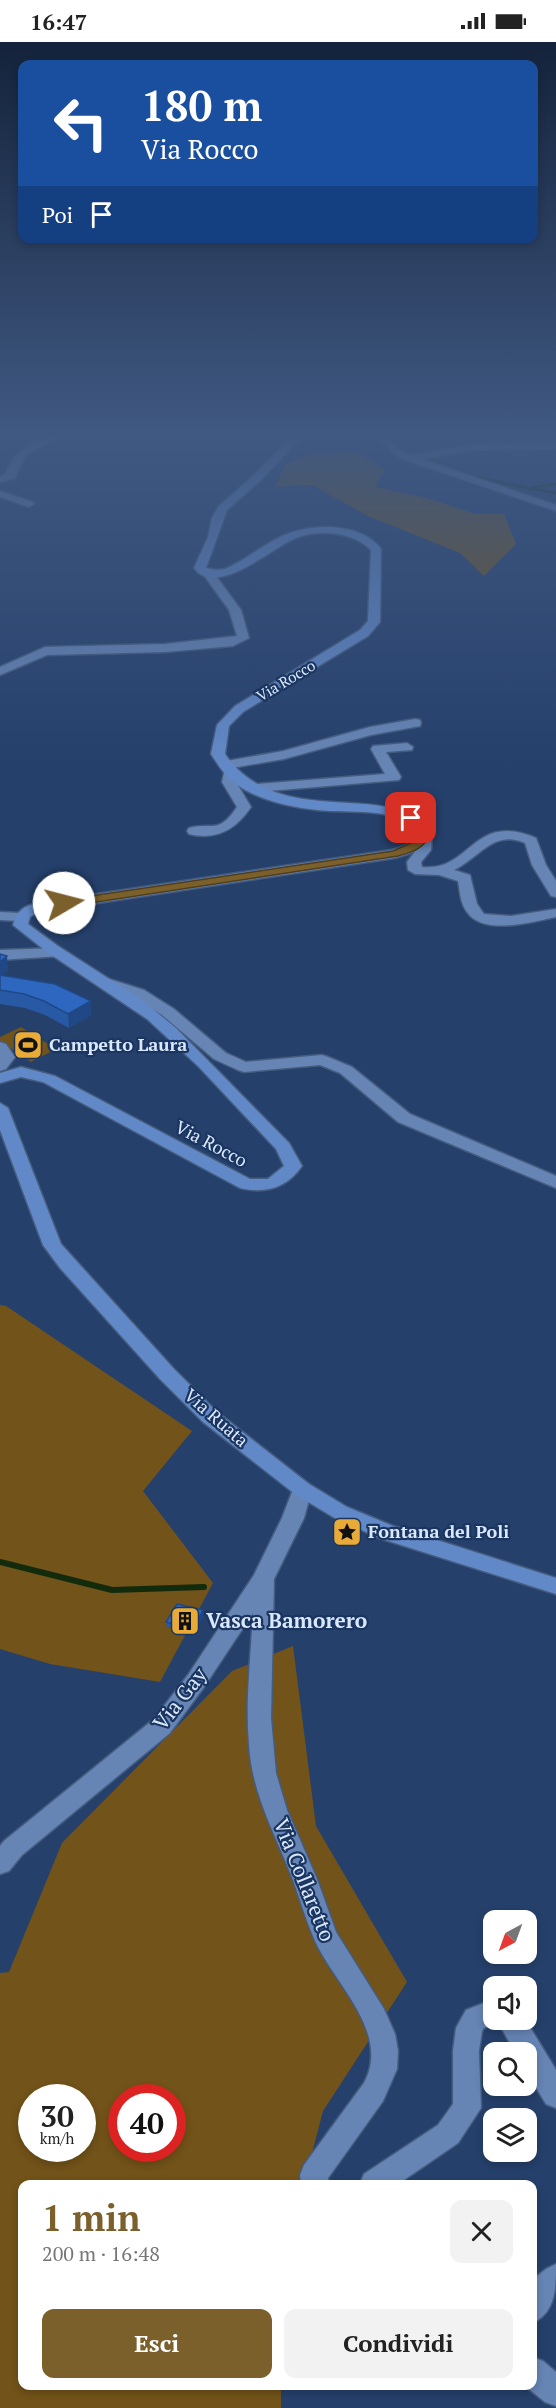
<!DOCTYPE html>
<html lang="it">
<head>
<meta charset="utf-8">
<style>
	body { margin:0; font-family:"PT Serif",serif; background:#f2f2f2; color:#222; height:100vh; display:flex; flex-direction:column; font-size:22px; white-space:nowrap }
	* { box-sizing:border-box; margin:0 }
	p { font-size:20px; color:#767676 }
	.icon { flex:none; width:33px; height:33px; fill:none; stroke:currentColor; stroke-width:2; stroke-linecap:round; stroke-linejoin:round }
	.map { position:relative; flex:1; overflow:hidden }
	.side { position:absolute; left:18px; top:2138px; width:519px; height:210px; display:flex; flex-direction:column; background:#fff; border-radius:12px; box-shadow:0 3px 9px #0003 }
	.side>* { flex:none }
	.hud { position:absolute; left:18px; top:18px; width:520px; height:183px; border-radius:12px; box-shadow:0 3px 9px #0003; background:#1a4fa0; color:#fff; overflow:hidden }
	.needle { width:39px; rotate:221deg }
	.controls { position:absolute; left:483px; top:1868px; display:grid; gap:12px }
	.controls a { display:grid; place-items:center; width:54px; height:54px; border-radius:12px; background:#fff; box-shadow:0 3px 9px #0003; font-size:30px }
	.speed { position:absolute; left:18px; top:2042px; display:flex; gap:12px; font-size:30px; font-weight:700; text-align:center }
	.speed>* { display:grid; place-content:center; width:78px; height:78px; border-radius:50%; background:#fff; box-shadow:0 3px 9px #0003; line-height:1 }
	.speed small { font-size:15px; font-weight:400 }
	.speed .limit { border:9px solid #d22; background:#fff; color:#111 }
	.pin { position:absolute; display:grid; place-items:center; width:51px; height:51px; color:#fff; margin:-26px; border-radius:12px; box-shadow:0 3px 9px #0006 }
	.me { position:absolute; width:66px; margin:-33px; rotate:82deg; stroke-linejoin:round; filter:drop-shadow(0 0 4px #0008) }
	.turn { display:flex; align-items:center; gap:21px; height:126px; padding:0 24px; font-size:27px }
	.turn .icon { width:78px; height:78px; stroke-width:2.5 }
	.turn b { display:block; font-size:42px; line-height:51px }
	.then { display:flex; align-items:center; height:57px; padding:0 24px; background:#0003; gap:12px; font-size:22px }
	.round { display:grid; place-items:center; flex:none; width:63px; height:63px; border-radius:12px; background:#f2f2f2 }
	.headline { display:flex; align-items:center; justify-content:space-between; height:102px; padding:0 24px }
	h1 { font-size:36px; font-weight:700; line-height:45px; color:#7b602b }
	.primary-button { display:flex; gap:12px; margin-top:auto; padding:12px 24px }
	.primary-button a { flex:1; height:69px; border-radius:12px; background:#7b602b; color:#fff; font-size:24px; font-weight:700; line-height:69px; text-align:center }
	.primary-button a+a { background:#f2f2f2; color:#222 }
	.status { display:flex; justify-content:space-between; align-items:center; height:42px; padding:0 30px; background:#fff; direction:ltr }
	.status svg { height:16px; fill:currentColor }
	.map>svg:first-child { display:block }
	.green { fill:#725319; fill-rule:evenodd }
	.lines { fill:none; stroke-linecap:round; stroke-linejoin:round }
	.stream-far1 { stroke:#132b0d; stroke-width:3 }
	.stream { stroke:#132b0d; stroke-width:6 }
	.street-casing { stroke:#455c7f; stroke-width:3 }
	.secondary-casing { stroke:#455c7f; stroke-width:3 }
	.street { fill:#6685b5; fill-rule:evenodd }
	.secondary { fill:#6289c7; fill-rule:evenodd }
	.wall { fill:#2859a4 }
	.shaded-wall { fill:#204886 }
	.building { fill:#2e67bf; stroke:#204886; stroke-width:1.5 }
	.route { fill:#7b602b; stroke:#503e1c; stroke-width:1.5 }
	.labels { text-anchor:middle; stroke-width:4.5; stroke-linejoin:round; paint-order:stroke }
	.far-street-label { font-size:15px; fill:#dae8fd; stroke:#1a3560 }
	.poi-label { font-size:18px; font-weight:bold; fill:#dae8fd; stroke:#1a3560; text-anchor:start }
	.street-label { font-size:18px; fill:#dae8fd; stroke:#1a3560 }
	.near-poi-label { font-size:21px; font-weight:bold; fill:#dae8fd; stroke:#1a3560; text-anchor:start }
	.near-street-label { font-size:21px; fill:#dae8fd; stroke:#1a3560 }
</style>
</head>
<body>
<div class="status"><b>16:47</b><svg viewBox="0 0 49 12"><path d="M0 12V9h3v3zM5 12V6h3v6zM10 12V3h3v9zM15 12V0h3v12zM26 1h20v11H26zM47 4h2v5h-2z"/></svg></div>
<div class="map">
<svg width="556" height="2366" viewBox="0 0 556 2366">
	<rect width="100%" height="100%" fill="#25406b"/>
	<path class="green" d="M355,409l30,18 -10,18 52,11 48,16h29l12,30 -32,32 -24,-23 -92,-37 -56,-31 -37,2 10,-22 22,-11z
		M21,985l35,22 -25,13 -31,-21v-4z
		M0,1263l6,1 186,125 -49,60 70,92 -53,99 -110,-18 -50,-15z
		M293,1604l23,180 91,156 -84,129 -19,73h-282v201h259v23h-281v-435l9,-1 53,-129 170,-172zM32,2055h50v51h-50zM122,2055h50v51h-50z"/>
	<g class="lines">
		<path class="stream-far1" d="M402,393l-4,1c34,38 109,48 158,57
			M454,393h6
			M534,445l22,-3"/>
		<path class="stream" d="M0,1520l112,28 92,-3"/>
		<g class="street-casing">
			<path id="street" d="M51,393h13l-38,20 -11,23 -15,4v-6l6,-2c7,-23 24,-30 45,-39z
				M377,393h10l10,13 13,7 65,-11 81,-1v6l-81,1 -54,9 135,46v6l-151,-51 -14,-8z
				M0,449l33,11 1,2 -5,3 -29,-10z
				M209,529l4,1 28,38 8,28 -16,8 -68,6 -118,3 -47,20v-8l45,-20 120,-3 72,-8 -8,-26 -26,-36z
				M415,677l5,1 1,3 -1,3 -49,9 -87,24 -58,10 -7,-4 2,-3 62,-11 87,-24z
				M407,701l6,4 -1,3 -26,2 15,25 -2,3 -142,12 -7,-4 7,-4 128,-10 -14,-25 2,-3z
				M231,727l7,4 -2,9 15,25c-15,22 -34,34 -62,27l-2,-3 2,-3c24,-6 29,7 48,-21l-15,-25 2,-9z
				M425,787l7,4 -1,17 -10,12 1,5c50,5 50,-56 114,-29l10,27 10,16v16l-5,-1 -19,-31 -7,-22c-31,-14 -45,14 -71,27l16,5 7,29 7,10 27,2 45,-7v8c-24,5 -73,19 -89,-5 -7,-9 -7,-21 -9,-31l-19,-6 -24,-1 -7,-4 -1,-8 10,-13 1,-16z
				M0,870l21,1 7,4 -7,4 -21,-1z
				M57,906l5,2 3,3 -3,3 -62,4v-10z
				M106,936l38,12 30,19 52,44 20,9 76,-7 6,2 24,10 58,47 146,62v12l-158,-66 -58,-49 -20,-8 -76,7 -6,-2 -24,-11 -52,-44 -30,-19 -31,-10 -3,-3z
				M0,1000l6,2 9,13 -9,12 -6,2z
				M302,1439l7,3 3,5 -8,29 -30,61 -3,139 5,55 11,37 30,69 19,53 48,77 11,25 3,17 -1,18 -14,32 -55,77 1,6h-28l-1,-9 4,-10 60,-82c27,-49 -28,-98 -48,-140 -10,-22 -16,-45 -25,-68 -17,-43 -39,-82 -42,-130 -4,-44 2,-88 4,-132l-49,74 -34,46 -148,122 -13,16 -9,3v-28l4,-5 150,-122 34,-44 66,-100 28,-57 13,-34z
				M494,1957v20h31l31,51v38l-10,-4 -20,-33v-19h-11l-17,-30 -14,6 -2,3 -3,20 2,57 -23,35 -60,41h-38l4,-10 74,-49 15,-21v-53l3,-23 10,-18z
				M556,2222c0,23 0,49 -24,59v-43l14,-11z
				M532,2315l11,4 13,11v34l-11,-4 -21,-17h8z"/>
		</g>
		<g class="secondary-casing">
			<path id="secondary" d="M294,393h10l-44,46 -33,29 -21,58 10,2 9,-1c23,-10 42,-28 65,-36 28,-10 72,-9 91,16l-1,73 -12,14 -125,76 -14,14 -4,28c55,80 166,22 207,79 -6,17 -22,21 -38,25l-356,54 -8,5 -2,7 30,22 84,54 34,28 113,115 13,23c-15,22 -37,28 -62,22l-197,-106 -22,-5 -21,6v-10l21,-6 34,9 195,103h18l16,-13 -8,-17 -78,-83 -51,-47 -100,-67 -34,-27c3,-14 11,-19 24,-22l355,-53c10,-3 22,-6 26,-17 -23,-28 -68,-19 -101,-23 -28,-3 -64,-11 -86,-30 -8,-7 -14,-17 -20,-26l6,-29 18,-19 125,-76 8,-9 3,-71c-17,-18 -52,-21 -75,-12 -24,9 -79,61 -102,30l14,-31 4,-19 7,-12 33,-29z
				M0,1061l8,5 53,136 113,125 43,43 92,72 38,23 46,19 163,52v16l-177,-56 -46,-21 -38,-23 -92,-72 -43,-43 -100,-111 -17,-23 -43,-115z"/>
		</g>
		<use href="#street" class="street"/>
		<use href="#secondary" class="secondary"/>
	</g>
	<path class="wall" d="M0,912l8,16 -6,5 89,40 -22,13 -24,-13 -20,-7 -25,-4z
		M203,1574l-10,18 -26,-7 -1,-5z"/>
	<path class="shaded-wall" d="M7,914l1,14 -8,7v-15z
		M91,959v14l-22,13 -1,-14z
		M203,1568v6l-10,18v-5z"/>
	<path class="building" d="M0,912l7,2 -7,6z
		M0,933l55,9 36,17 -23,13 -24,-13 -20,-7 -24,-4z
		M177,1562l26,6 -10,19 -27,-7z"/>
	<linearGradient id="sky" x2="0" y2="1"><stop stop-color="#14233b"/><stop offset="0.54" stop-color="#405982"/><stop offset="1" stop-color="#405982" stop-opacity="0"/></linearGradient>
	<rect width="556" height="724" fill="url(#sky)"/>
	<path class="route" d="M411,773l14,8 6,10c-6,15 -18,19 -33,23l-334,51 -5,-4 5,-3 329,-49 25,-11 2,-7 -15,-15z"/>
	<defs>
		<g id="stadium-square" transform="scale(1.5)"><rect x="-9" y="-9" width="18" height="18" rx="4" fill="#e8ab37" stroke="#1a3560"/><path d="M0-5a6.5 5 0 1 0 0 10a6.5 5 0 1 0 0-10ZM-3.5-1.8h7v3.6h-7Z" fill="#111"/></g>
		<g id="sight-square" transform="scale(1.5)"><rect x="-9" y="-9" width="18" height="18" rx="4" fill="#e8ab37" stroke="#1a3560"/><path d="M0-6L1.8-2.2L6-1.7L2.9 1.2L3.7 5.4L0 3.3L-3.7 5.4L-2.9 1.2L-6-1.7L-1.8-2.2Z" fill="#111"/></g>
		<g id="building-square" transform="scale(1.5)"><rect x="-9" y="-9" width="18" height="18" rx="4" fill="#e8ab37" stroke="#1a3560"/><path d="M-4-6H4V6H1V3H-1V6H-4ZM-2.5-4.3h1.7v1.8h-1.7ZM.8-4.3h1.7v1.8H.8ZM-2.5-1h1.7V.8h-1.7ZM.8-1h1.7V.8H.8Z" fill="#111"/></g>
	</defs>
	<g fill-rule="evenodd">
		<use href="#stadium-square" x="28" y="1003"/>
		<use href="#sight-square" x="347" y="1490"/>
		<use href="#building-square" x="185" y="1579"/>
	</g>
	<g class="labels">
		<g class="far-street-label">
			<text transform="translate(286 639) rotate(-31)" y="5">Via Rocco</text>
		</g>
		<g class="poi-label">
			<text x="49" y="1009">Campetto Laura</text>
			<text x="368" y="1496">Fontana del Poli</text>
		</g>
		<g class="street-label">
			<text transform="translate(211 1102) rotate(28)" y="6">Via Rocco</text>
			<text transform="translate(216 1376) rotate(41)" y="6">Via Ruata</text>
		</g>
		<g class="near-poi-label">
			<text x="206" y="1586">Vasca Bamorero</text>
		</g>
		<g class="near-street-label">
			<text transform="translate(180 1657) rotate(-52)" y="7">Via Gay</text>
			<text transform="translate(304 1838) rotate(68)" y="7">Via Collaretto</text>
		</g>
	</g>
</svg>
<div class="controls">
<a><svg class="needle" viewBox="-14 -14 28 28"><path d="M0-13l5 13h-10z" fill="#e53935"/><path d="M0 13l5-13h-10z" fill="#767676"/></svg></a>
<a><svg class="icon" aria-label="sound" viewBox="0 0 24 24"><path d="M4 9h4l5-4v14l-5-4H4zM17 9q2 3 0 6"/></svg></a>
<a><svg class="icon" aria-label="search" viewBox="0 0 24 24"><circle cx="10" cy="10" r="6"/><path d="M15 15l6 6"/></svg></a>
<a><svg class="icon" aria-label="layers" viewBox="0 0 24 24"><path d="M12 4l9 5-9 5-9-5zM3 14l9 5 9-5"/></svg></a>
</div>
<div class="speed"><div>30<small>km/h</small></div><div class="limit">40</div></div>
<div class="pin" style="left:411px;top:776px;background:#d93025"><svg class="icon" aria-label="arrive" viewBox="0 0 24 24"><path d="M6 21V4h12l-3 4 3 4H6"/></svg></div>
<svg class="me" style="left:64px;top:861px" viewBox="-20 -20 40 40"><circle r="19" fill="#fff"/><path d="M0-13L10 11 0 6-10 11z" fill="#7b602b"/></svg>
<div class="hud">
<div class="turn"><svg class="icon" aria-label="left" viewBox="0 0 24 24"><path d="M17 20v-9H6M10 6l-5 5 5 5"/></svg><div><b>180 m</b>Via Rocco</div></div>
<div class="then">Poi<svg class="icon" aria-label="arrive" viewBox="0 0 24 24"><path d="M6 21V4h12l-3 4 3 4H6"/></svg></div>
</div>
<section class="side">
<div class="headline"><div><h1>1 min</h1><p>200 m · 16:48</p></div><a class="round"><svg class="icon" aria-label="close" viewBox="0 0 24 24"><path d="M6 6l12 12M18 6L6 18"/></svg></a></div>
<div class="primary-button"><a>Esci</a><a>Condividi</a></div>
</section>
</div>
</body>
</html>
